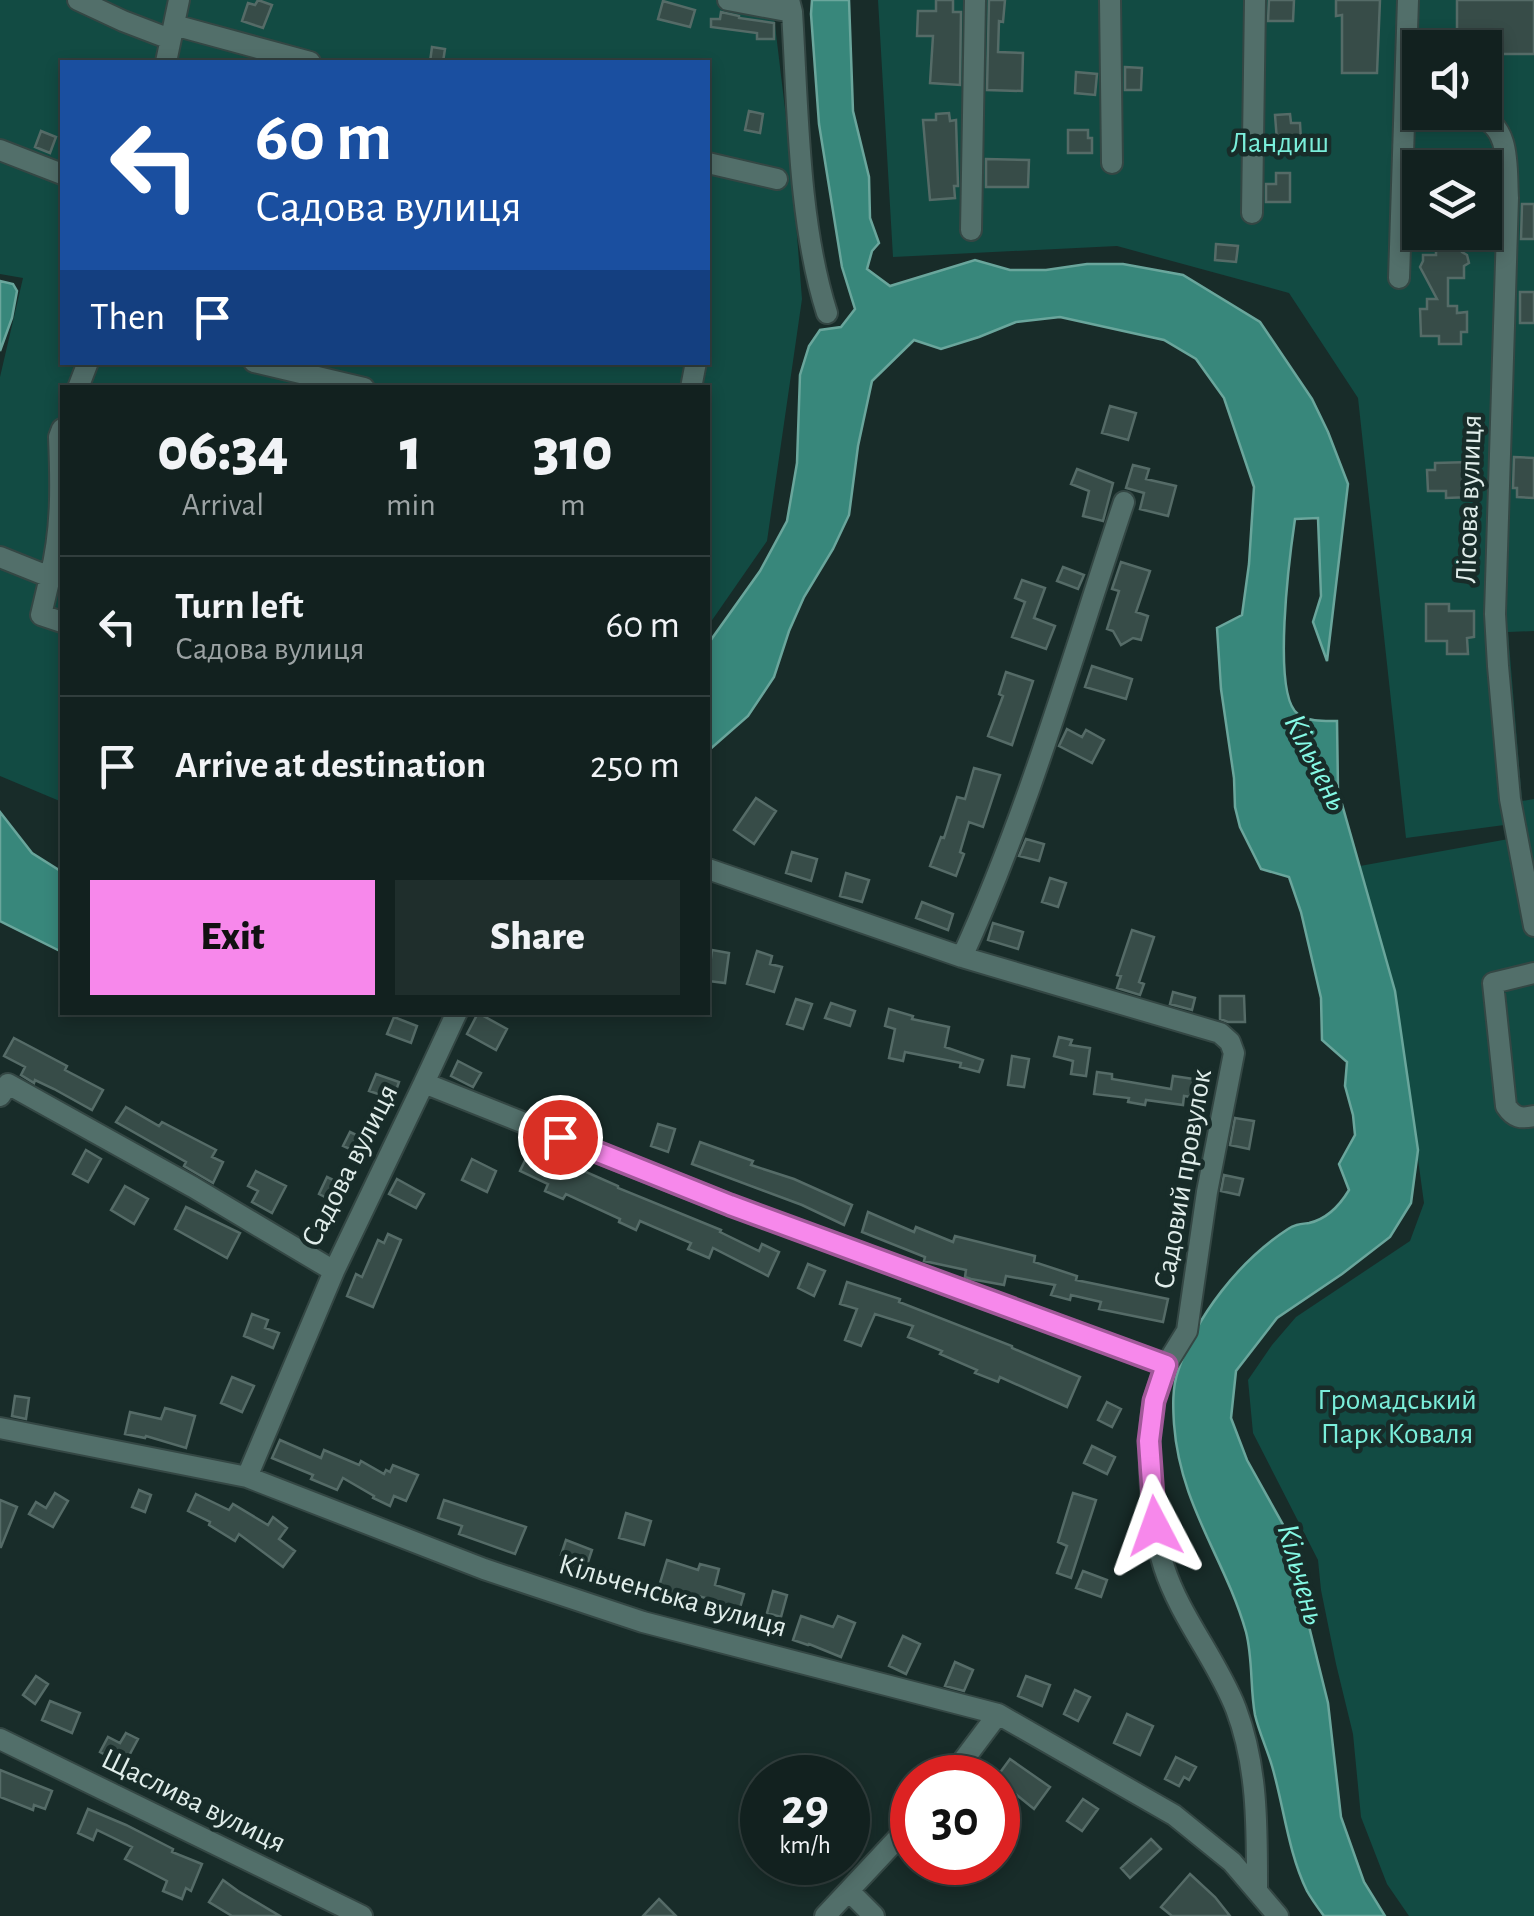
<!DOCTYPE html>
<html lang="en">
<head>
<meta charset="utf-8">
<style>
	body { margin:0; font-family:"Alegreya Sans",sans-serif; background:#1f2e2c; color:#f1f3f6; height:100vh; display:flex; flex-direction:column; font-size:38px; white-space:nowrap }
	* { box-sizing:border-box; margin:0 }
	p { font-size:32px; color:#9ca3a4 }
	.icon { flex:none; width:55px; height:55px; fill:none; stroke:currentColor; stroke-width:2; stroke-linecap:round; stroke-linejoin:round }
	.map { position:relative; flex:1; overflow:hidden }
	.panel { position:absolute; left:60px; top:385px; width:650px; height:630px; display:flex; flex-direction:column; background:#12211f; border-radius:0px; box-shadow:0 5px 15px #0003,0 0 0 2px #313e3d }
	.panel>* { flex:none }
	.top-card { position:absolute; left:60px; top:60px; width:650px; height:305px; border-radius:0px; box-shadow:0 5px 15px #0003,0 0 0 2px #313e3d; background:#1a4fa0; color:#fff; overflow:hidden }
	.controls { position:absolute; left:1402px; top:30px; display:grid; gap:20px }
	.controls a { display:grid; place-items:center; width:100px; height:100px; border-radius:0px; background:#12211f; box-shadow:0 5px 15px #0003,0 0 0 2px #313e3d; font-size:50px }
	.speed { position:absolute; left:740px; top:1755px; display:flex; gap:20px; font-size:50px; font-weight:700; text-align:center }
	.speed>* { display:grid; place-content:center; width:130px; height:130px; border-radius:50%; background:#12211f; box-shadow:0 5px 15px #0003,0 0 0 2px #313e3d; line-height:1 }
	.speed small { font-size:25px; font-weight:400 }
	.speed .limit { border:15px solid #d22; background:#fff; color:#111 }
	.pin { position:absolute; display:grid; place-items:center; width:85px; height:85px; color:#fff; margin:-42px; border:5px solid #fff; border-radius:50%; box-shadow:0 2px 10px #0007 }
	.me { position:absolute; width:110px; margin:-55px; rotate:356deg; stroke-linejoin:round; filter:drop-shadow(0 0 8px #0008) }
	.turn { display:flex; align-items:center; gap:35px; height:210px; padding:0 30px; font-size:45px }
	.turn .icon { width:130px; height:130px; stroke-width:2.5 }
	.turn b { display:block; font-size:70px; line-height:85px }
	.then { display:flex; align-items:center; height:95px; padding:0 30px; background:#0003; gap:20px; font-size:38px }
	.eta { display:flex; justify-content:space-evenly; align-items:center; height:170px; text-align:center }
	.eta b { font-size:60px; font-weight:800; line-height:70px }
	.action { display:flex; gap:20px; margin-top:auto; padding:20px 30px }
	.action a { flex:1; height:115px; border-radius:0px; background:#f788eb; color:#111; font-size:40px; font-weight:800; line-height:115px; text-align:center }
	.action a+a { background:#1f2e2c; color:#f1f3f6 }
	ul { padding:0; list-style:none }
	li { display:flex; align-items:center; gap:30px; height:140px; padding:0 30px; border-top:2px solid #313e3d }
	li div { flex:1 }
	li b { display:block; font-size:38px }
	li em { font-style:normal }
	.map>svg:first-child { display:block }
	.green { fill:#124b43; fill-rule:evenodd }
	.water { fill:#38877b; stroke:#6aa69c; stroke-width:2.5 }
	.building { fill:#374c48; stroke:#556b67; stroke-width:2.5 }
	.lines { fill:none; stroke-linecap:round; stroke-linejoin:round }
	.minor-casing { stroke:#344744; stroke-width:24 }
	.minor { stroke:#526f6a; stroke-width:20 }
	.route-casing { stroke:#a15899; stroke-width:25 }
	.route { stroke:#f788eb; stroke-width:18 }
	.labels { text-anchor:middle; stroke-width:9; stroke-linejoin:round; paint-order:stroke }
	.park-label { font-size:30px; fill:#7aeeda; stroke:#182c29 }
	.street-label { font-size:30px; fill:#e0edea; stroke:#182c29 }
	.water-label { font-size:32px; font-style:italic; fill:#85f9e5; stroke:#182c29 }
</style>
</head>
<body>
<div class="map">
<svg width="1534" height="1916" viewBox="0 0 1534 1916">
	<rect width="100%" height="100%" fill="#182c29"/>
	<path class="green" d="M0,0h772l19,159 11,140 -35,242 -59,85v-238h-646v414l-62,-26v-399l23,-99 -23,-4zM62,62h646v300h-646z
		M878,0h656v631l-26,1 14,169 12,-2v1117h-125l-22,-32 -26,-67 -8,-83 -17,-70 -15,-74 -3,-30 -65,-127 -5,-53 24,-35 24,-28 114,-76 14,-38 -29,-212 -35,-125 154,-28 -2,-14 -106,14 -48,-440 -69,-105 -172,-47 -224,11zM1420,48h65v64h-65zM1420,168h65v64h-65z"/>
	<path class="water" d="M812,0h37l4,111 16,66 1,41 9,25 -7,8 -5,18 23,17 85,-26 35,10h36l41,-6h36l60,11 77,47 52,77 16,33 20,52 -21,177 -14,-39 8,-26 -3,-78 -23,1c-5,34 -24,176 3,195 10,8 27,7 39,7l1,69 57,201 23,159 -7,53 -21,34 -48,37 -65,44 -41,53 -5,47 16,42 54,97v37l27,109 13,114 23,65 21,34h-61c-6,-8 -12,-16 -17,-25 -19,-39 -23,-84 -35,-125 -5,-17 -13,-34 -17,-51 -5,-27 -2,-56 -9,-83 -21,-74 -66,-126 -72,-208 -1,-16 -2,-36 4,-53 18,-55 61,-110 110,-142 7,-5 13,-5 21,-6 18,-4 31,-18 40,-33l-10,-26 16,-29 -2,-20 -8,-29 2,-24 -25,-22 -1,-42 -20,-86 -12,-35 -28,-8 -21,-42 -5,-20 -1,-29 -13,-89 -4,-61 25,-13 7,-51 5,-77 -30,-89 -28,-39 -32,-19 -104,-23 -44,5 -37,15 -38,12 -27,-9 -42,41 -14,65 -9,69 -16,34 -29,48 -15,34 -15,46 -26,39 -40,35v-107l52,-73 27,-50 10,-58 3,-88 9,-29 11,-16 21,-3 14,-18 -13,-42 -23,-143 -8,-110z
		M0,281l13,3 4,7 -5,27 -12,33z
		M0,812l32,41 30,19v80l-62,-31z"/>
	<path class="building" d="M258,0l14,5 -9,23 -21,-7 6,-18 7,2z
		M936,0h17v12h8l-1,73 -30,-2 3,-47h-16l1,-25h18z
		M989,0h16l-2,22 -4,-1 -1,31 25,1 -1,38 -35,-1z
		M1269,0h25l-1,21h-25z
		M1336,0h44l-3,73h-35v-58l-6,1z
		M1457,0h77v54h-49v-6h-28z
		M663,1l32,9 -5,17 -32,-8z
		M721,12l18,4v2l35,5v16h-17v-6l-46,-6v-8h9z
		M432,47l13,2 -2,13h-13z
		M1125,67l17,1 -1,22h-16z
		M1076,72l21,2 -2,21 -20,-2z
		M749,111l14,3 -3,19 -15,-3z
		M949,113l1,8 6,-1 2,66h-4l1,12 -25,2 -7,-80h13v-6z
		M1290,114l1,9h9l1,17 -24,1 -2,-26z
		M1068,130h20v8h4v15h-24z
		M41,131l15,6 -6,16 -15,-6z
		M1474,151h17l2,17h-19z
		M986,159l43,1 -1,27h-42z
		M1276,173h14v29h-24v-18h10z
		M1522,204h12v35h-13z
		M1436,240h26v12l5,3 2,8 -5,3v12h-16v28h9v7l10,-1v20h-6v12h-22v-8h-18l-1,-27h7v-10h10l-17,-32 3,-6v-6h13z
		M1216,244l22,2 -2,16 -21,-2z
		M1520,292h14v31h-14z
		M1110,406l26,7 -8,27 -26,-7z
		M1514,457l20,1v40l-17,-1v-9h-4z
		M1471,462l1,35 -26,1v-7h-18l-1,-21h8v-7z
		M1133,465l16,4 -3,10 30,7 -8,30 -28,-7 4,-16 -18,-5z
		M1077,469l36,14 -10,38 -20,-5 6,-25 -18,-7z
		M1121,562l29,9 -14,41 12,4 -7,24 -8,-2 -12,7 -8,-14 -6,-2 12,-38 -7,-2z
		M1063,567l21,8 -6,14 -21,-8z
		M1022,580l23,8 -11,30 21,8 -9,23 -34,-12 13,-35 -10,-4z
		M1426,604h23v7h25v26l-7,1 1,16h-21v-13h-21z
		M1092,666l40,13 -6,20 -41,-12z
		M1006,672l27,9 -21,64 -24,-9 15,-40 -4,-2z
		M1067,729l15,8 4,-7 18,10 -12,23 -33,-17z
		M974,768l26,7 -17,52 -14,-5 -9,30 4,2 -8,22 -26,-10 11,-29 3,1 13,-41 8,2z
		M756,798l20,13 -22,33 -20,-14z
		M1026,839l18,5 -5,17 -20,-5z
		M792,852l25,7 -6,22 -25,-8z
		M846,873l23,7 -7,22 -22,-6z
		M1050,878l16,5 -8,24 -16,-5z
		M922,902l31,12 -5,16 -32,-12z
		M993,923l30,9 -5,17 -30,-9z
		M1132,930l22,7 -15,45 5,2 -4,11 -23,-7 4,-12 -4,-1z
		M712,950l17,3 -4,30 -17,-2z
		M757,951l15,5 -2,8 12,3 -8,25 -27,-8z
		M1173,992l22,6 -3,12 -22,-6z
		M1220,996h24l1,26h-17l-8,-3z
		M796,999l16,5 -9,25 -16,-5z
		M831,1003l24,8 -5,15 -25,-8z
		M889,1009l24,7 -1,3 37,8 -4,20 38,13 -4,12 -19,-5 1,-4 -56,-11 -2,9 -14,-3 6,-29 -10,-3z
		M478,1013l29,16 -11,21 -29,-16z
		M394,1017l23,9 -6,17 -24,-9z
		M1059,1037l13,3 -2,5 20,3 -4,28 -15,-2 2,-13 -19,-5z
		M14,1038l53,28 -2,4 38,20 -11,20 -38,-21 -19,-9 -1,3 -13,-8 4,-8 -21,-11z
		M1012,1056l17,3 -5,28 -16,-2z
		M458,1061l23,12 -8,14 -22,-11z
		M1097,1072l15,2v5l59,10 2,-13 28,4 -2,18 -15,-2 -1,9 -37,-5 -1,5 -17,-3 1,-4 -35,-4z
		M376,1074l23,8 -6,17 -24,-8z
		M126,1107l33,19 3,-4 54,28 -4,7 11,5 -10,21 -29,-17 2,-4 -70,-40z
		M1235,1118l19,3 -5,28 -19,-4z
		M658,1124l17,5 -7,23 -17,-6z
		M350,1132l21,10 -6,14 -22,-10z
		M700,1142l53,19 -2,4 43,14 58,26 -8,20 -42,-20 -110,-41z
		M86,1150l15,9 -13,23 -15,-8z
		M530,1150l28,13 1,-3 59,26v2l103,42 -1,2 39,19 3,-7 17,8 -11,24 -55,-28 -4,10 -21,-9 3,-6 -51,-22 -4,9 -17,-8 1,-3 -54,-25 -3,5 -18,-8 3,-7 -28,-13z
		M472,1159l24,12 -9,21 -25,-12z
		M256,1171l30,15 -14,27 -20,-11 6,-11 -10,-5z
		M1224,1175l19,4 -4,16 -18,-4z
		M327,1177l23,11 -9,17 -22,-11z
		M397,1179l27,15 -8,14 -27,-14z
		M125,1186l23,13 -14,25 -23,-14z
		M186,1207l54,26 -13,25 -52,-29z
		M868,1212l46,20 2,-5 37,15 2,-6 80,20 -1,6 43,14 -1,4 92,19 -5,23 -64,-13 2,-7 -30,-7 -1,5 -19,-5 4,-10 -49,-9 -2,9 -33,-6 -6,-2 1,-7 -42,-9 1,-4 -63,-25z
		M388,1234l13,6 -28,67 -26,-11 9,-22 6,3 16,-37 6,3z
		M808,1264l17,7 -11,25 -16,-8z
		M847,1282l53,17 -1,3 113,44v2l68,29 -13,30 -67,-30 -2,5 -23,-9 2,-3 -37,-16 2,-3 -34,-14 5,-11 -38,-12 -14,32 -16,-6 12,-31 -17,-5z
		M252,1314l16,6 -3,8 14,5 -6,15 -29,-12z
		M232,1377l22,9 -12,26 -21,-9z
		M15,1396l14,2 -3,21 -14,-3z
		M1107,1402l14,7 -9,18 -14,-7z
		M165,1408l30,8 -9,32 -40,-12 -1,2 -20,-4 5,-22 31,7z
		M280,1440l41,18 3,-8 35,15 2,-4 23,13 2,-4 4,2 3,-7 25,10 -12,26 -12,-5 -4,10 -17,-8 1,-2 -31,-18 -6,12 -26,-11 2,-4 -41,-17z
		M1092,1446l23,11 -8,17 -23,-11z
		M139,1490l12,5 -6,17 -13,-5z
		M55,1493l13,8 -15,26 -24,-13 7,-12 10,6z
		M1073,1493l23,7 -25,78 -14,-5 10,-27 -9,-4z
		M196,1494l33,16 4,-6 35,21 5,-8 14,11 -8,11 16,12 -12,16 -44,-33 -4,7 -26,-16 1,-3 -22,-11z
		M0,1500l17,7 -16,40h-1z
		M444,1500l82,27 -11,27 -56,-20 3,-8 -24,-8z
		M626,1513l25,8 -7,24 -25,-7z
		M566,1540l26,10 -8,24 -20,-8 3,-9 -6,-2z
		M667,1560l31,10 2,-6 19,5 -4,16 29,9 -9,31 -20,-7 5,-16 -43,-12 -2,8 -18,-5z
		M1083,1571l24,9 -6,17 -25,-9z
		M773,1591l14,4 -6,22 -14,-4z
		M801,1616l32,11 5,-11 17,7 -14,34 -32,-13 -1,1 -15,-5z
		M903,1636l17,8 -14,30 -17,-8z
		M955,1662l18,8 -9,21 -19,-5z
		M36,1676l12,8 -13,20 -12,-9z
		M1026,1676l24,9 -8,21 -24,-10z
		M1075,1690l15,7 -12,24 -14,-7z
		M50,1701l30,12 -8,20 -30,-13z
		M1127,1714l26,12 -13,29 -26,-12z
		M126,1733l12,6 -14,26 -24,-13 8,-15 12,6z
		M1176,1757l20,10 -7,13 -5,-3 -5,9 -14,-7z
		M1010,1759l40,28 -16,22 -38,-31z
		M0,1770l52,21 -7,18 -11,-4 -1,5 -33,-13z
		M1083,1799l15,10 -16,22 -15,-10z
		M88,1809l38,16 47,24 -1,3 30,12 -11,27 -5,-3 -4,11 -19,-8 4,-10 -42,-22 7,-12 -35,-17 -4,10 -15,-7z
		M1151,1839l10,10 -31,29 -9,-10z
		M1190,1874l25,23 15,19h-58l-11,-9z
		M223,1880l15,11 42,25h-48l-23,-14z
		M659,1899l17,17h-33z"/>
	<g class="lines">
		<g class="minor-casing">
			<path id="minor" d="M78,0l45,21 47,18
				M728,0l64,12
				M789,0l3,12c6,95 6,211 35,301
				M1110,0l2,163
				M174,25l136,37
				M166,62l13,-62
				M1445,112c10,2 22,2 32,4 35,9 29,54 31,82l-13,416 3,52 12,133 24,127
				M0,150l62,24
				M708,163l69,16
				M1252,213l3,-213
				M971,230l4,-230
				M1399,278l9,-278
				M254,362l110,26
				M78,388l10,-26
				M691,388l5,-26
				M0,557l50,20 -9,38 21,7
				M50,577c12,-47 11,-92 9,-140l3,-8
				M708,869l254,88 258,76 10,9 4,11 -27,139 -20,139 -21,34
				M962,957c67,-146 111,-303 162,-455
				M1534,973l-41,10 13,123c8,12 15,13 28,10
				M424,1083l33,-71
				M0,1096l8,-12 185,103 141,84 90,-188 306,122 436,160c-4,12 -9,24 -12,36 -9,41 -3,126 10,166 16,50 53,93 72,142 22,58 21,120 21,181
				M0,1428l247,49 237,92 159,53 355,92 176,101 58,47 46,54
				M247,1477l87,-206
				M0,1739l362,177
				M950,1778l48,-64
				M849,1891l25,25
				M825,1916l87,-93"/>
		</g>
		<use href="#minor" class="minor"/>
	</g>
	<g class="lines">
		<g class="route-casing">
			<path id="route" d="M560,1137l170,68 436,160 -12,36 -5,40 6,85"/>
		</g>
		<use href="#route" class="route"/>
	</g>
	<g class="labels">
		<g class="park-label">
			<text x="1280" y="152">Ландиш</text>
			<text x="1397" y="1409">Громадський<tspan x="1397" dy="34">Парк Коваля</tspan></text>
		</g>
		<g class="street-label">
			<text transform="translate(1468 499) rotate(-88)" y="10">Лісова вулиця</text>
			<text transform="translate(349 1165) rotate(-63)" y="10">Садова вулиця</text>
			<text transform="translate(1182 1179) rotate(-80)" y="10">Садовий провулок</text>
			<text transform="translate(673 1595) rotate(16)" y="10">Кільченська вулиця</text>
			<text transform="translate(194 1800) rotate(26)" y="10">Щаслива вулиця</text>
		</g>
		<g class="water-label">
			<text transform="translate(1317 762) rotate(63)" y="11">Кільчень</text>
			<text transform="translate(1302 1574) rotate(74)" y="11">Кільчень</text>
		</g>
	</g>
</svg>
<div class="controls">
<a><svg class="icon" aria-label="sound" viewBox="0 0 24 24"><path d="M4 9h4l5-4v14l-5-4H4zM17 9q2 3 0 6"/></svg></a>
<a><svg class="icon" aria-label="layers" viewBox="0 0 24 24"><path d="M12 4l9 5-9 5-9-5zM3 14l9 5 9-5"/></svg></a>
</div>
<div class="speed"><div>29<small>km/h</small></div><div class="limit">30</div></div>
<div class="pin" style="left:560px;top:1137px;background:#d93025"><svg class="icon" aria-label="arrive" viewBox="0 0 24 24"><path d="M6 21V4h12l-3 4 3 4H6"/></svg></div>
<svg class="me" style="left:1155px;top:1526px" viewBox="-20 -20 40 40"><path d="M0-17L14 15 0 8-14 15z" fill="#f788eb" stroke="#fff" stroke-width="4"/></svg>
<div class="top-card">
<div class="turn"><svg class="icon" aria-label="left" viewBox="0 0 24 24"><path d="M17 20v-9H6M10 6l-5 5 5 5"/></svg><div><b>60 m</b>Садова вулиця</div></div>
<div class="then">Then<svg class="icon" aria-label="arrive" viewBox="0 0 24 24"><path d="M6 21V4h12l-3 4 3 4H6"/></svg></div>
</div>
<section class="panel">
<div class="eta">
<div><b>06:34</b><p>Arrival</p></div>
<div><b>1</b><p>min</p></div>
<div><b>310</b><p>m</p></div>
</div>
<ul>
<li><svg class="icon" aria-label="left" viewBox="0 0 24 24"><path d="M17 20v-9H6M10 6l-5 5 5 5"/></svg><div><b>Turn left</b><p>Садова вулиця</p></div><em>60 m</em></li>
<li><svg class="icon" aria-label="arrive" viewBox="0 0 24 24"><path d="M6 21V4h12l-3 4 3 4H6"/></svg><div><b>Arrive at destination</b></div><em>250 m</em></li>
</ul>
<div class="action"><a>Exit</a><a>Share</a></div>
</section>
</div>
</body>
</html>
